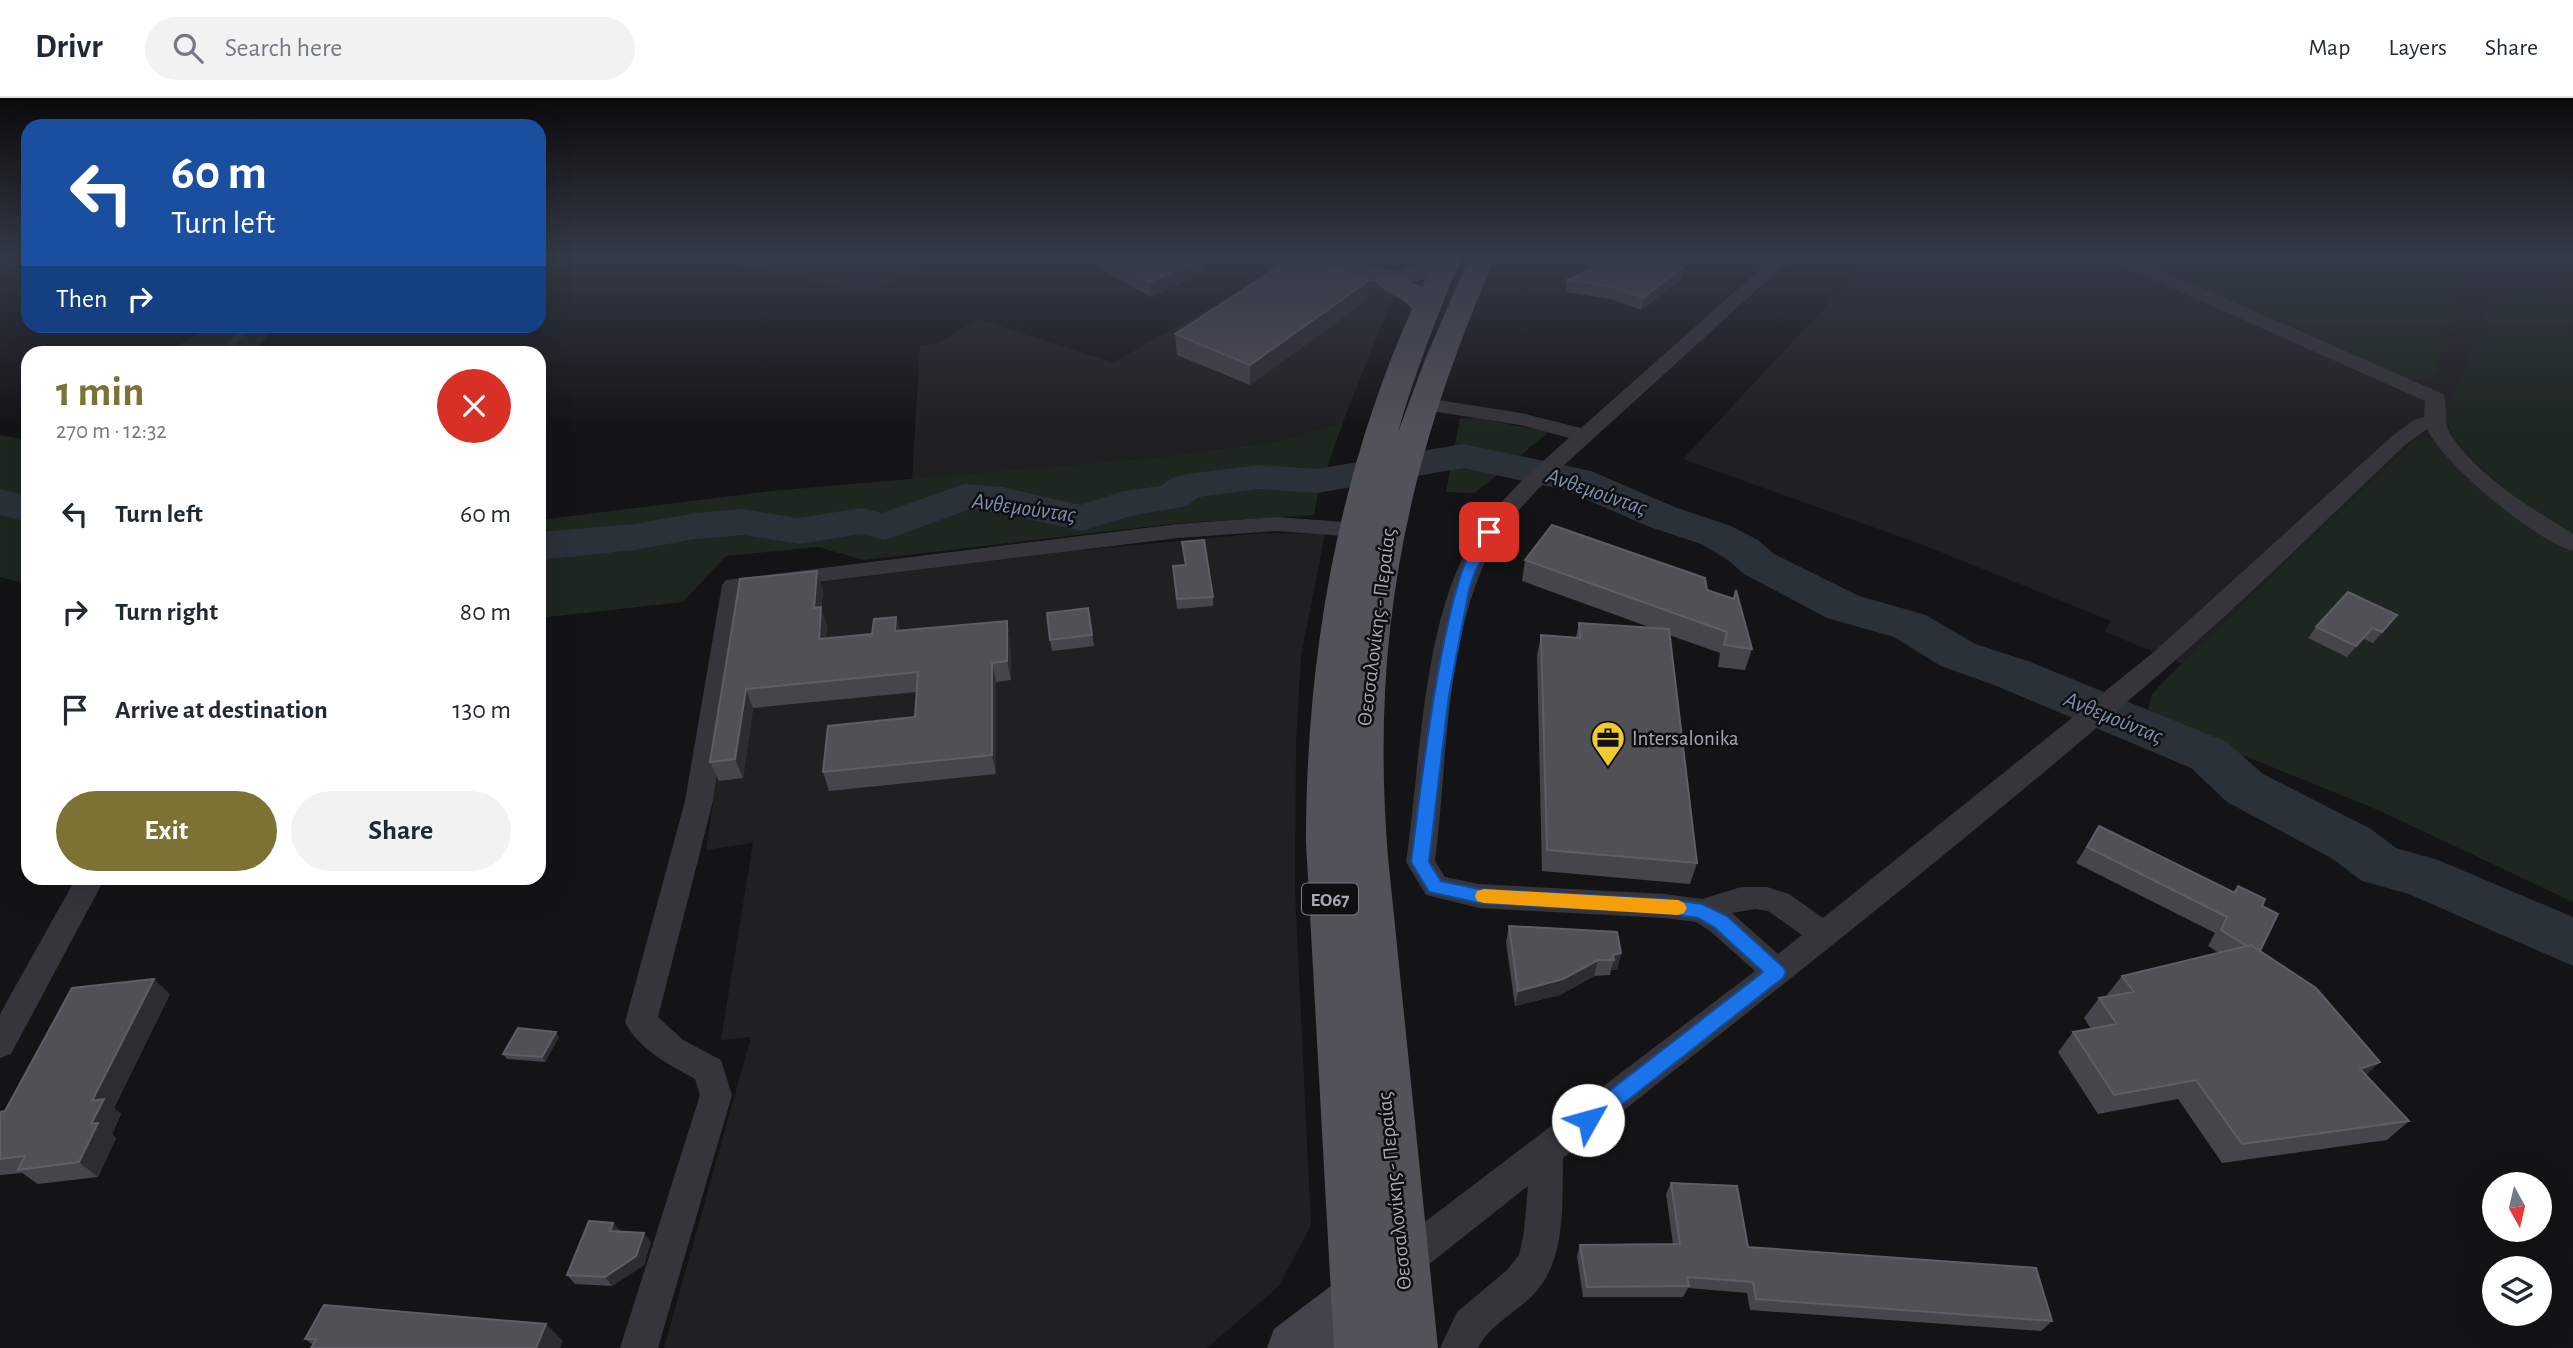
<!DOCTYPE html>
<html lang="en">
<head>
<meta charset="utf-8">
<style>
	body { margin:0; font-family:"Alegreya Sans",sans-serif; background:#f2f2f3; color:#1f2937; height:100vh; display:flex; flex-direction:column; font-size:26px; white-space:nowrap }
	* { box-sizing:border-box; margin:0 }
	p { font-size:23px; color:#747a83 }
	.icon { flex:none; width:38px; height:38px; fill:none; stroke:currentColor; stroke-width:2; stroke-linecap:round; stroke-linejoin:round }
	.map { position:relative; flex:1; overflow:hidden }
	.panel { position:absolute; left:21px; top:248px; width:525px; height:539px; display:flex; flex-direction:column; background:#fff; border-radius:21px; box-shadow:0 7px 28px #0002 }
	.panel>* { flex:none }
	.guide { position:absolute; left:21px; top:21px; width:525px; height:214px; border-radius:21px; box-shadow:0 7px 28px #0002; background:#1a4fa0; color:#fff; overflow:hidden }
	.needle { width:46px; rotate:172deg }
	.controls { position:absolute; left:2482px; top:1074px; display:grid; gap:14px }
	.controls a { display:grid; place-items:center; width:70px; height:70px; border-radius:50%; background:#fff; box-shadow:0 7px 28px #0002; font-size:35px }
	.pin { position:absolute; display:grid; place-items:center; width:60px; height:60px; color:#fff; margin:-30px; border-radius:14px; box-shadow:0 4px 10px #0006 }
	.me { position:absolute; width:77px; margin:-38px; rotate:52deg; stroke-linejoin:round; filter:drop-shadow(0 0 5px #0008) }
	.turn { display:flex; align-items:center; gap:24px; height:147px; padding:0 35px; font-size:32px }
	.turn .icon { width:91px; height:91px; stroke-width:2.5 }
	.turn b { display:block; font-size:49px; line-height:60px }
	.then { display:flex; align-items:center; height:66px; padding:0 35px; background:#0003; gap:14px; font-size:26px }
	.round { display:grid; place-items:center; flex:none; width:74px; height:74px; border-radius:37px; background:#f2f2f3 }
	.overview { display:flex; align-items:center; justify-content:space-between; height:119px; padding:0 35px }
	h1 { font-size:42px; font-weight:700; line-height:52px; color:#7d7134 }
	.action { display:flex; gap:14px; margin-top:auto; padding:14px 35px }
	.action a { flex:1; height:80px; border-radius:42px; background:#7d7134; color:#fff; font-size:28px; font-weight:700; line-height:80px; text-align:center }
	.action a+a { background:#f2f2f3; color:#1f2937 }
	ul { padding:0; list-style:none }
	li { display:flex; align-items:center; gap:21px; height:98px; padding:0 35px }
	li div { flex:1 }
	li b { display:block; font-size:26px }
	li em { font-style:normal }
	header { display:flex; align-items:center; gap:42px; box-sizing:border-box; height:98px; padding:0 35px; background:#fff; border-bottom:2px solid #e0e1e3 }
	header strong { font-size:33px }
	nav { display:flex; gap:38px; margin-inline-start:auto; font-size:24px }
	.search { width:490px; height:63px; background:#f2f2f3; display:flex; align-items:center; gap:18px; box-sizing:border-box; padding:0 24px; border-radius:38px; color:#747a83; font-size:26px }
	.map>svg:first-child { display:block }
	.built { fill:#202023 }
	.green { fill:#1e2620 }
	.lines { fill:none; stroke-linecap:round; stroke-linejoin:round }
	.stream { stroke:#2a3139; stroke-width:6 }
	.river { fill:#2a3139; fill-rule:evenodd }
	.street { fill:#35353b; fill-rule:evenodd }
	.secondary { fill:#43444b; fill-rule:evenodd }
	.primary { fill:#51525a; fill-rule:evenodd }
	.wall { fill:#45454b }
	.shaded-wall { fill:#2d2d31 }
	.building { fill:#505057; stroke:#5d5e66; stroke-width:2 }
	.route { fill:#1a73e8; stroke:#114b97; stroke-width:2 }
	.slow { fill:#f59e0b }
	.labels { text-anchor:middle; stroke-width:5; stroke-linejoin:round; paint-order:stroke }
	.shield { fill:#0f0f11; stroke:#797b84; stroke-width:2 }
	.shield-label { font-size:19px; font-weight:bold; fill:#a6a9b6 }
	.street-label { font-size:21px; fill:#a6a9b6; stroke:#0f0f11 }
	.poi-label { font-size:21px; fill:#a6a9b6; stroke:#0f0f11; text-anchor:start }
	.water-label { font-size:23px; font-style:italic; fill:#7d91b1; stroke:#0f0f11 }
</style>
</head>
<body>
<header>
<strong>Drivr</strong>
<div class="search"><svg class="icon" aria-label="search" viewBox="0 0 24 24"><circle cx="10" cy="10" r="6"/><path d="M15 15l6 6"/></svg>Search here</div>
<nav><a>Map</a><a>Layers</a><a>Share</a></nav>
</header>
<div class="map">
<svg width="2573" height="1250" viewBox="0 0 2573 1250">
	<rect width="100%" height="100%" fill="#141416"/>
	<path class="built" d="M721,158h191l9,13 -55,24 -154,-34z
		M1288,158h13l94,35 -52,131 -69,20 -124,16 -238,22 8,-135 17,-1 41,-25 135,44 105,-60z
		M1873,158h700v567l-468,-191 6,-11 -188,-76 -240,-86z
		M1264,435l61,1 -24,122 -5,88 -1,147 16,334 -32,61 -72,62h-543l87,-311 -30,3 32,-197 -47,7 38,-258 328,-41z"/>
	<path class="green" d="M2126,158h353c-8,19 -24,23 -28,36l8,15 -28,73h-22l-16,-5z
		M2527,193l46,4v242c-37,-24 -118,-80 -130,-123l16,-32 32,-82 6,-6z
		M211,228h67l-26,27h-87z
		M1476,320l73,14 -74,61 -29,-1 14,-73z
		M1343,324l-25,71 -4,22 -135,8 -315,37 -46,-13 -92,9 -43,46 -144,16v-98l233,-29 378,-33 124,-16z
		M0,337l28,5v144l-28,-7z
		M2423,341l11,3 10,7 110,92 19,11v350l-195,-92 -232,-94 6,-22 28,-29 234,-224z"/>
	<g class="lines">
		<path class="stream" d="M222,256l26,-28"/>
		<path class="river" d="M1463,346l128,27 86,37 54,18 27,14 16,14 85,42 67,19 49,29 53,17 199,81 36,32 108,55 25,19 42,12 135,57v49l-164,-72 -47,-13 -29,-22 -106,-57 -36,-34 -197,-83 -53,-19 -47,-29 -67,-19 -83,-44 -16,-14 -27,-16 -54,-18 -82,-36 -102,-22 -146,25 -58,-4 -60,8 -12,9 -56,10 -49,15 -80,-18 -34,-3 -83,30 -23,-6 -64,10 -55,-9 -48,4 -60,11 -96,10v-28l96,-8 60,-11 48,-4 55,9 64,-10 20,5 82,-29 38,3 78,18 44,-14 36,-5 14,-9 14,-3 71,-9 58,4z
			M0,391l28,7v26l-28,-7z"/>
		<path class="street" d="M1775,158h19l-255,232c-18,20 -37,39 -49,63 -46,94 -42,208 -55,310l10,16 34,7 186,10 37,5 39,-12h26l22,7 34,24 332,-267 236,-214 23,-17 10,-3 1,-16 -316,-141 -3,-4h23l314,138c6,9 -1,27 8,41 28,42 80,73 122,99v17c-36,-9 -130,-87 -146,-122l-22,16c-78,74 -154,150 -235,220 -197,171 -402,332 -607,493 -1,45 4,104 -31,138 -18,18 -42,29 -54,52h-38l17,-36 50,-42 12,-15 5,-23 4,-46 -114,90 -13,5 -13,-5 -5,-13 5,-13 367,-279 -45,-40 -14,-9 -31,-4 -186,-10 -53,-13 -20,-33c14,-94 16,-232 62,-314 26,-44 63,-77 101,-110l-49,-13 -95,-15 -7,-2 -3,-4 3,-4 7,-2 96,15 60,15zM1755,811l13,2 34,24 -24,19 -46,-41z
			M1276,419l82,6 8,2 3,5 -3,5 -8,2 -82,-6 -98,7 -433,53 -32,210 -55,216 25,23 38,20 11,35 -74,253h-38l80,-253 -5,-16c-25,-14 -57,-30 -70,-57l60,-221 37,-216 4,-5 452,-56z
			M76,780h29l-94,176 -11,4v-44z"/>
		<path class="secondary" d="M1306,158h34l35,12 24,3 34,-15h28c-5,9 -16,15 -26,19 -44,20 -83,2 -126,-14z
			M1370,1164l18,8 8,18 -8,18 -53,42h-68l7,-19 78,-59z"/>
		<path class="primary" d="M1436,158h26c-24,58 -47,116 -64,176l28,-75 44,-101h26c-89,203 -126,379 -108,601l50,491h-104l-28,-506c0,-182 31,-366 106,-533 -10,-13 -28,-15 -37,-28l4,-6 9,-2 9,2 25,12z"/>
	</g>
	<path class="wall" d="M1095,158h115v7l-4,2v7l-55,25 -55,-31z
		M1581,158h75l-1,2 26,22 -40,30 -30,-11 -46,-7 2,-12 27,-12z
		M1368,183l-1,19 -117,85 -73,-30 -2,-21z
		M1182,444l31,55v9l-36,3 -4,-43 12,-1z
		M1525,462l182,30 26,9 3,-9 16,59 -7,21 -27,-3 2,-14 -51,-18 28,228 -7,21 -148,-13 -5,-215 4,-21 35,2 3,-14 70,4 -127,-46z
		M740,481l83,11 -2,20 6,16 -1,12 46,-4 24,-17 4,14 107,-10 3,19 1,40 -15,2v92l-167,17 -6,-19 92,-55 2,-25 -164,16 -10,70 -24,3 -9,-19z
		M1088,510l6,38 -42,5 -2,-11z
		M2389,528l-16,17 -9,-4 -17,18 -39,-19 8,-11z
		M2099,728l134,66 5,-6 24,20 -2,45 106,124 43,46 -22,19 -165,23 -44,-64 -80,15 -40,-62 15,-20 18,-3 -7,-11 15,-20 8,-1 -1,-1 16,-20 97,-23 -11,-7 7,-13 -139,-70z
		M1509,828l112,27 -4,16 -6,1 -1,5 -16,1 -34,19 -45,11 -9,-64z
		M170,896l-56,114 7,6 -9,20 4,4 -18,39 -60,7 -16,-11 -22,2v-63l5,-1z
		M559,939l-14,25 -38,-3 -4,-5z
		M1671,1085l77,64 304,74 -11,10 -291,-21 -3,-17 -59,-5 -5,9h-100l-6,-41 3,-11 93,-1 -7,-50z
		M613,1125l7,8 31,11 -7,23 -32,21 -37,-2 -8,-9z
		M305,1241l258,2 -250,4z"/>
	<path class="shaded-wall" d="M1198,158h12v7l-4,2v7l-55,25 -1,-15z
		M1683,169l-2,13 -40,30 2,-12z
		M1368,183l-1,19 -117,85v-20z
		M817,473l6,19 -2,20 6,16 -2,32 -6,-19 -5,-31z
		M2397,517l-8,11 -16,17 9,-11z
		M896,519l5,19 -6,-5z
		M1007,523l3,19 1,40 -4,-19z
		M2372,530l-8,11 -17,18 9,-11z
		M992,565l4,19v92l-4,-19z
		M746,591l7,19 -10,70 -8,-19z
		M1621,855l-4,16 -6,1 3,-10 -1,-5z
		M1598,862l-4,16 -34,19 -45,11 3,-15z
		M154,881l16,15 -56,114 7,6 -9,20 4,4 -18,39 -19,-15 12,-38 1,-23z
		M556,934l3,5 -14,25 -3,-5z
		M2380,964l-21,20 1,-13z
		M613,1125l8,9 -11,-1z
		M644,1135l7,9 -7,23 -32,21 -7,-9z
		M546,1226l17,17 -3,7h-24z"/>
	<path class="building" d="M1102,158h100l4,1 -56,25z
		M1295,158h2l71,25 -118,84 -75,-31z
		M1595,158h61l-1,2 28,9 -40,31 -30,-11 -46,-7 37,-16z
		M349,254h28l-1,2h-28z
		M1552,427l153,53 2,12 27,9 2,-9 16,59 -28,-4 3,-13 -202,-72z
		M1204,442l9,57 -36,2 -4,-33 13,-1 -4,-23z
		M817,473l-3,37 7,-1 -2,32 53,-5 2,-15 22,-2 -1,14 112,-10v40l-15,2v92l-169,17 5,-46 87,-9 3,-45 -172,17 -11,70 -25,3 30,-183z
		M2348,494l49,23 -15,17 -10,-4 -16,18 -40,-19z
		M1088,510l4,27 -42,5 -3,-27z
		M1579,525l90,6 28,234 -150,-13 -6,-215 39,3z
		M2099,728l136,67 3,-7 27,13 -3,7 16,8 -18,37 -9,-6 -4,1 -26,-16 6,-13 -140,-70z
		M1509,828l108,6 4,21 -8,2 1,5h-16l-35,19 -45,12z
		M2251,847l65,43 64,74 -20,7 49,52 -167,23 -46,-64 -82,15 -41,-63 44,-8 -18,-26 35,-6 -12,-16z
		M154,881l-62,122 12,-2 -13,25 7,-1 -19,39 -61,8 7,-14 -25,3v-47l5,-1 67,-123z
		M518,930l38,4 -14,25 -39,-3z
		M1671,1085l66,3 11,61 288,21 16,53 -296,-22 -3,-17 -66,-5 2,9 -102,1 -7,-42 100,-1z
		M589,1123l24,2 -3,8 34,2 -8,23 -31,21 -38,-2z
		M324,1207l222,19 -10,24h-225l5,-9h-11z"/>
	<linearGradient id="sky" x2="0" y2="1"><stop stop-color="#0b0b0c"/><stop offset="0.48" stop-color="#343a47"/><stop offset="1" stop-color="#343a47" stop-opacity="0"/></linearGradient>
	<rect width="2573" height="332" fill="url(#sky)"/>
	<path class="route" d="M1489,430l7,4 -21,40 -6,18 -20,105 -20,167 12,19 38,8 186,10 37,5 25,12 56,51 3,5 -3,6 -188,148 -7,3 -7,-3 -3,-6 3,-7 182,-141 -49,-45 -16,-9 -33,-5 -186,-10 -50,-11 -18,-30c7,-49 35,-321 78,-334z"/>
	<path class="slow" d="M1484,791l194,11 6,3 3,5 -3,5 -6,2 -194,-12 -7,-2 -2,-5 2,-5z"/>
	<defs>
		<g id="office-pin" transform="scale(1.75)"><path d="M0 17L-7.5 6A9.5 9.5 0 1 1 7.5 6Z" fill="#f0ca31" stroke="#0f0f11"/><path d="M-6-3h4V-5.5h4V-3h4V5H-6ZM-1-4.5V-3h2v-1.5ZM-6 0V1H6V0Z" fill="#111"/></g>
	</defs>
	<g fill-rule="evenodd">
		<use href="#office-pin" x="1608" y="640"/>
	</g>
	<g class="labels">
		<rect class="shield" x="1302" y="785.5" width="56" height="31" rx="5"/>
		<g class="shield-label">
			<text x="1330" y="808">ΕΟ67</text>
		</g>
		<g class="street-label">
			<text transform="translate(1376 529) rotate(-83)" y="7">Θεσσαλονίκης - Περαίας</text>
			<text transform="translate(1394 1093) rotate(-96)" y="7">Θεσσαλονίκης - Περαίας</text>
		</g>
		<g class="poi-label">
			<text x="1632" y="647">Intersalonika</text>
		</g>
		<g class="water-label">
			<text transform="translate(1597 393) rotate(19)" y="8">Ανθεμούντας</text>
			<text transform="translate(1024 409) rotate(8)" y="8">Ανθεμούντας</text>
			<text transform="translate(2114 619) rotate(22)" y="8">Ανθεμούντας</text>
		</g>
	</g>
</svg>
<div class="controls">
<a><svg class="needle" viewBox="-14 -14 28 28"><path d="M0-13l5 13h-10z" fill="#e53935"/><path d="M0 13l5-13h-10z" fill="#747a83"/></svg></a>
<a><svg class="icon" aria-label="layers" viewBox="0 0 24 24"><path d="M12 4l9 5-9 5-9-5zM3 14l9 5 9-5"/></svg></a>
</div>
<div class="pin" style="left:1489px;top:434px;background:#d93025"><svg class="icon" aria-label="arrive" viewBox="0 0 24 24"><path d="M6 21V4h12l-3 4 3 4H6"/></svg></div>
<svg class="me" style="left:1588px;top:1022px" viewBox="-20 -20 40 40"><circle r="19" fill="#fff"/><path d="M0-13L10 11 0 6-10 11z" fill="#1a73e8"/></svg>
<div class="guide">
<div class="turn"><svg class="icon" aria-label="left" viewBox="0 0 24 24"><path d="M17 20v-9H6M10 6l-5 5 5 5"/></svg><div><b>60 m</b>Turn left</div></div>
<div class="then">Then<svg class="icon" aria-label="right" viewBox="0 0 24 24"><path d="M7 20v-9h11M14 6l5 5-5 5"/></svg></div>
</div>
<section class="panel">
<div class="overview"><div><h1>1 min</h1><p>270 m · 12:32</p></div><a class="round" style="background:#d93025;color:#fff"><svg class="icon" aria-label="close" viewBox="0 0 24 24"><path d="M6 6l12 12M18 6L6 18"/></svg></a></div>
<ul>
<li><svg class="icon" aria-label="left" viewBox="0 0 24 24"><path d="M17 20v-9H6M10 6l-5 5 5 5"/></svg><div><b>Turn left</b></div><em>60 m</em></li>
<li><svg class="icon" aria-label="right" viewBox="0 0 24 24"><path d="M7 20v-9h11M14 6l5 5-5 5"/></svg><div><b>Turn right</b></div><em>80 m</em></li>
<li><svg class="icon" aria-label="arrive" viewBox="0 0 24 24"><path d="M6 21V4h12l-3 4 3 4H6"/></svg><div><b>Arrive at destination</b></div><em>130 m</em></li>
</ul>
<div class="action"><a>Exit</a><a>Share</a></div>
</section>
</div>
</body>
</html>
